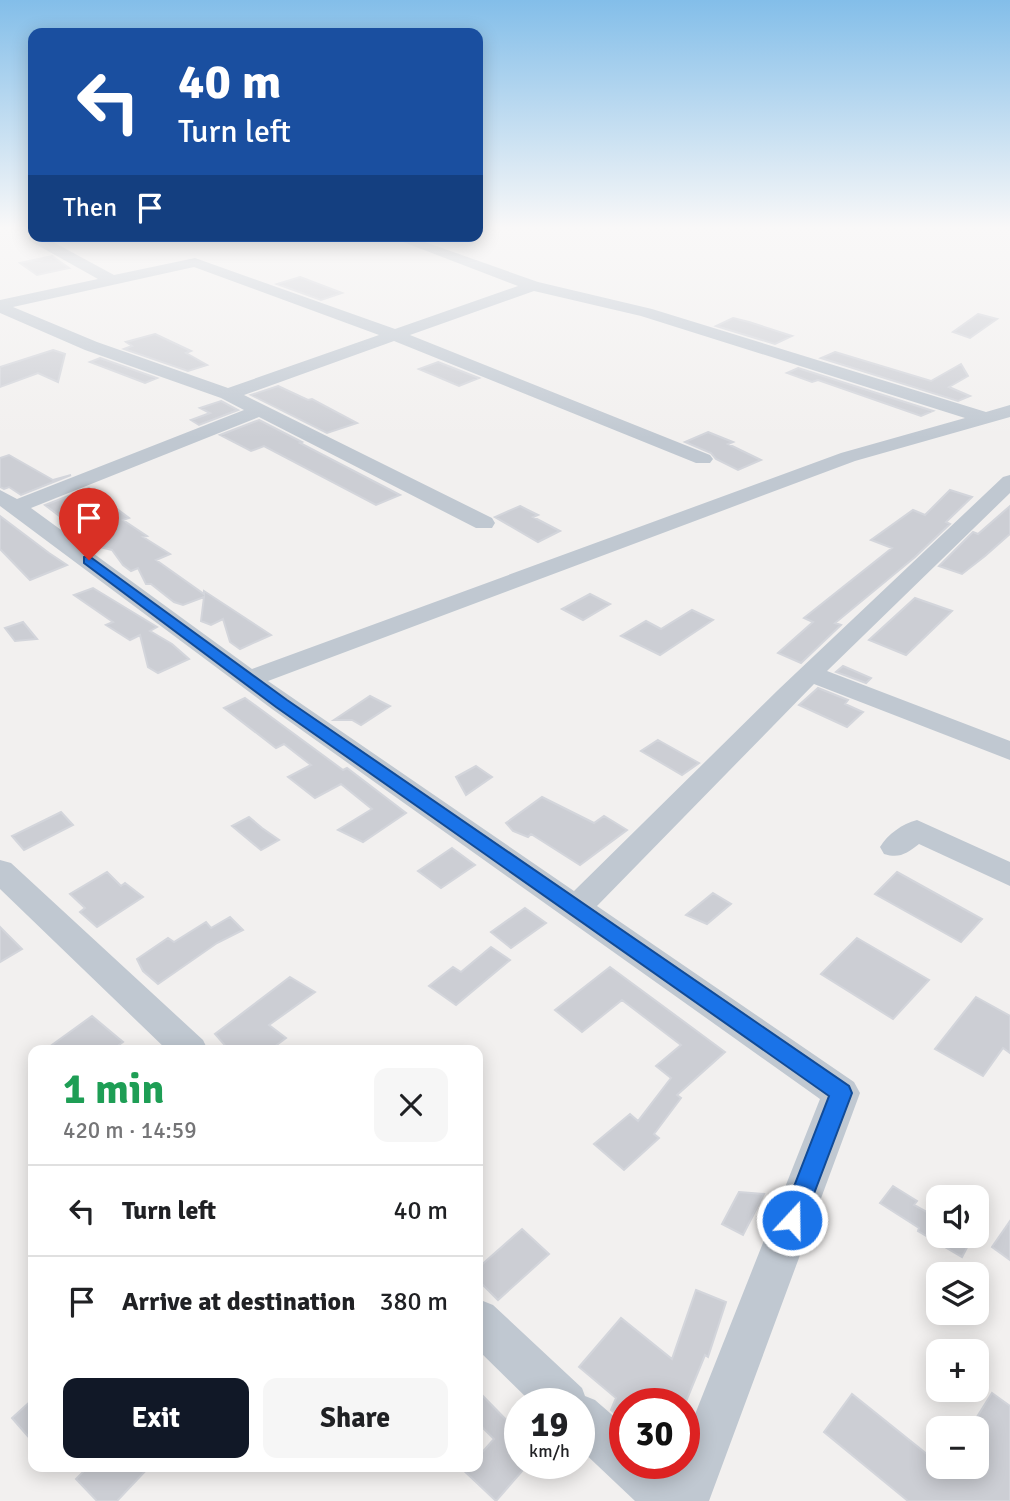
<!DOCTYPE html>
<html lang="en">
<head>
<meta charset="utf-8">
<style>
	body { margin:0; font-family:Signika,sans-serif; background:#f6f6f6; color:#202124; height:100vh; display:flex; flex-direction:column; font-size:26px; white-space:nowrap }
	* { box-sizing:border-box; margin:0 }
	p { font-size:23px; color:#757577 }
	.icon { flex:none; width:38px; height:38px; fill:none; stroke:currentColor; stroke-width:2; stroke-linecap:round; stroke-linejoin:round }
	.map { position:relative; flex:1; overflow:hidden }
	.details { position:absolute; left:28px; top:1045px; width:455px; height:427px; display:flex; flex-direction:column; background:#fff; border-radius:14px; box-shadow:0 4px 18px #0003 }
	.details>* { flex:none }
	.top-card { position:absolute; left:28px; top:28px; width:455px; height:214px; border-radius:14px; box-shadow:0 4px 18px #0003; background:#1a4fa0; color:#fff; overflow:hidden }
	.fabs { position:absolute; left:926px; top:1185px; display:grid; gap:14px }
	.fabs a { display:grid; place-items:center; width:63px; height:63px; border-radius:14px; background:#fff; box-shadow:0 4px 18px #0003; font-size:35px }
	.speed { position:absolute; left:504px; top:1388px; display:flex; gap:14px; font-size:35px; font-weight:700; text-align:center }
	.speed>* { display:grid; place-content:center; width:91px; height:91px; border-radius:50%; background:#fff; box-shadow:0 4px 18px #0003; line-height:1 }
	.speed small { font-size:18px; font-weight:400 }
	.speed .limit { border:10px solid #d22; background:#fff; color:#111 }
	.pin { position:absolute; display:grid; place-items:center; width:60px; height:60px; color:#fff; margin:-72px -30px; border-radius:50% 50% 50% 0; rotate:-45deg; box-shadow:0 0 7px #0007 }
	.pin .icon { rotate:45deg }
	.me { position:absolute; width:77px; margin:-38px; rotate:21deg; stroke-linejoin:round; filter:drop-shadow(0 0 5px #0008) }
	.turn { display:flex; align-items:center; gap:24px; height:147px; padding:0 35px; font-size:32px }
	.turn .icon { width:91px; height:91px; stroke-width:2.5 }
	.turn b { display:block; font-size:49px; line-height:60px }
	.then { display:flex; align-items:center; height:66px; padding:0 35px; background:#0003; gap:14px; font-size:26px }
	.round { display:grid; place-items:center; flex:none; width:74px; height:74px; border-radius:14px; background:#f6f6f6 }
	.headline { display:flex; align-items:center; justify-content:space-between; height:119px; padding:0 35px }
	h1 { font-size:42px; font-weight:700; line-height:52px; color:#1e9e55 }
	.button { display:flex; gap:14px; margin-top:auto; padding:14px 35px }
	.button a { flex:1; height:80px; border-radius:14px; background:#111827; color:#fff; font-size:28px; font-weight:700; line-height:80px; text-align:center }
	.button a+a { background:#f6f6f6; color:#202124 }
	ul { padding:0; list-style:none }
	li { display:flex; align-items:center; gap:21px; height:91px; padding:0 35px; border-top:2px solid #e0e0e0 }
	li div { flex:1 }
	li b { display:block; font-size:26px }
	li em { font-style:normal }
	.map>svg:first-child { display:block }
	.building { fill:#ccced4; stroke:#d3d5db; stroke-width:2 }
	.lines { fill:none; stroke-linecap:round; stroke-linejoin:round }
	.minor { fill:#c0c8d1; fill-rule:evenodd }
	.route { fill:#1a73e8; stroke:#114b97; stroke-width:2 }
</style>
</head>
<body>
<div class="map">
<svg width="1010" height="1501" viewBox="0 0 1010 1501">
	<rect width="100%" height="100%" fill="#f2f0ef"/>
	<path class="building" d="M52,256l17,12 -32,7 -17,-12z
		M300,277l42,16 -21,7 -44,-16z
		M978,314l19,5 -27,19 -17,-6z
		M733,318l16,4 43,14 -17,8 -59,-18z
		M155,334l36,17 -5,2 21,12 -19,6 -64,-22 8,-3 -6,-4z
		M53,350l12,4 -7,28 -20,-9 -38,14v-20z
		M835,352l96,29 30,-17 7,12 -19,11 21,9 -12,5 -137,-43z
		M100,358l57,20 -12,5 -55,-21z
		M438,362l41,16 -20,8 -40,-17z
		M798,368l135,43 -12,5 -103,-36 -6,2 -25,-9z
		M278,386l30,14 4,-1 45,24 -30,10 -76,-38z
		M221,401l17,9 -39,15 -8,-5 19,-7 -10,-5z
		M259,420l43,22 -2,1 100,52 -24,10 -112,-59 -13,5 -31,-16z
		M708,432l25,10 -5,2 33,16 -23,10 -22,-11 -5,-6 -26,-11z
		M9,455l44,25 18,-5 -50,20 -12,-8 -5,2 -4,-2v-29z
		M89,488l40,30 -6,2 24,16 -4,1 27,17 -14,6 48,34v-3l67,44 -31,14 -10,-7 -7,-23 -12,6 -10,-4 3,-24 -21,8 -9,-3 -23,-18h-5l-8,-16 -7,3 -8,-6 -11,-15 -12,-3 -55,-42z
		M950,490l22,7 -26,25 4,2 -35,33 -80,66 6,2 -40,38 -23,-10 35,-31 -9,-4 88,-70 -21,-8 42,-30 12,5z
		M520,506l18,9 -5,2 27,14 -22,11 -43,-25z
		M1010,506v28l-25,22 -23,18 -23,-8 34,-34 5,2z
		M0,516l49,37 18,12 -37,15 -30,-31z
		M93,588l64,39 -7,4 22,13 17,15 -31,14 -10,-6 -8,-32 -10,5 -24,-15 7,-3 -39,-27z
		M590,594l20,10 -27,16 -21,-11z
		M915,598l37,13 -46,44 -37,-15z
		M692,610l21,10 -53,35 -39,-19 25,-15 15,8z
		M23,622l14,17 -22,2 -10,-13z
		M843,666l28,12 -5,5 -30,-11z
		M818,688l30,12 -3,4 18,8 -16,15 -48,-22z
		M370,696l20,10 -29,19 -9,-5h-18z
		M245,698l98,72 4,-2 59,45 -43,29 -25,-12 34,-21 -31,-25 -26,14 -27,-21 23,-12 -27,-21 -8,4 -52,-40z
		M658,740l41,23 -17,12 -41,-24z
		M476,766l16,11 -26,18 -10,-18z
		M542,797l52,26 10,-7 23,14 -47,35 -49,-31 -3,3 -15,-6 -7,-8z
		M61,812l12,13 -49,25 -12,-14z
		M249,817l13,11 17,12 -18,10 -29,-24z
		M452,848l23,17 -34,23 -23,-17z
		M107,872l14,14 4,-3 18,14 -46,30 -17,-15 5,-4 -15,-14z
		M897,872l85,47 -21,23 -86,-48z
		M713,893l18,11 -24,20 -21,-9z
		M525,908l21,15 -35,25 -20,-16z
		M230,917l13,13 -26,13 -59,41 -15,-13 -6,-12 31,-21 6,4 32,-20 5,6z
		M0,927l22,22 -22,13z
		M857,938l72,42 -36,39 -72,-45z
		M491,947l19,13 -54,45 -27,-19 24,-19 8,5z
		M610,967l115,85 -48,43 4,3 -27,36 5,4 -35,32 -30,-26 36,-30 8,7 33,-43 -15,-12 25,-21 -59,-45 -40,32 -27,-22z
		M290,977l25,15 -46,33 17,13 -16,12h-41l-14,-16z
		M976,997l34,19v37l-7,-5 -20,28 -48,-27z
		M92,1016l31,26 -11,8h-14l-5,-4 -6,4h-42z
		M893,1186l24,15 -3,4 24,13v18h35l-11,21 -44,-26 1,-3 -39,-25z
		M739,1192l25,2 -21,41 -21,-11z
		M1010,1221v39l-18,-13z
		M522,1229l27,25 -51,46 -20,-20v-12z
		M696,1290l30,12 -18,55 -3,-2 -20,49h-60v18l-14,-12 5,-12 -37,-31 42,-49 51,41z
		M478,1391l42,43v29h9l-33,38 -37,-35h19v-9l16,-18 -16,-16z
		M992,1393l18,13v95h-102l-84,-69 28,-38 86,69v3h38v-38h-6z
		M33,1399v43l-21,-24z
		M89,1466h61l-33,35h-20l-21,-22z"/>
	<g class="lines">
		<path class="minor" d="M33,234l9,2 72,39 81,-17 200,71 123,-43 -128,-49 18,-1 130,46 114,27 334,103 24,-7v12l-155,44 -587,220 306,210 204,-201 225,-213 7,-2v18l-183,178 183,70v19l-196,-76 -217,222 257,176 6,11 -151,408h-74l-56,-53v-44h-46l-55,-54v-51l15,6 89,83 3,8 10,4 30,26v37h40l8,8 3,-8h8v-21l136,-343 -548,-390 -272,-203v-16l17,9 227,-89 -23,-12 -136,-48 -85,-37v-13l98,-21 -68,-38 -2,-3zM194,267l185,68 -151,53 -131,-46 -84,-35zM534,291l107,25 324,102 -124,35 -589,216 -221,-161 228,-91 217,111h16l3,-5 -3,-5 -248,-123 150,-54 302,122h14l3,-4 -3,-4 -300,-120z
			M917,820l93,42v24l-91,-42c-12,9 -19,15 -35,10l-4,-7c8,-13 22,-23 37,-27z
			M0,860l11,3 192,177 5,10h-41l-167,-161z"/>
	</g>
	<linearGradient id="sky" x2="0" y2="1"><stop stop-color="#83bee9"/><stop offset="0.52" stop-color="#f9f8f8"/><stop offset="1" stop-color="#f9f8f8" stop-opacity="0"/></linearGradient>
	<rect width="1010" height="438" fill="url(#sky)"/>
	<path class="route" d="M89,556l198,144 562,386 3,7 -51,135 -9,3 -8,-3 -3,-8 48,-124 -553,-389 -192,-144v-6z"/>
</svg>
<div class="fabs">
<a><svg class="icon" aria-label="sound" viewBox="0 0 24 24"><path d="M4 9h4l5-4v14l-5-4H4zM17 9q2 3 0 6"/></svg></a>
<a><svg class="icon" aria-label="layers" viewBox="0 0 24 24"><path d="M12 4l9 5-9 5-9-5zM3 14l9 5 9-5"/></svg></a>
<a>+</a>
<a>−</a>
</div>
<div class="speed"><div>19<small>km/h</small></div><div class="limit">30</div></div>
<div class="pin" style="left:89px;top:560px;background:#d93025"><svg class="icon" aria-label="arrive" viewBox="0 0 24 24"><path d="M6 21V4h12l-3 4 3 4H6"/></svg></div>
<svg class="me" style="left:792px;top:1220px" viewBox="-20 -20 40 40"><circle r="17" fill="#1a73e8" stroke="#fff" stroke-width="3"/><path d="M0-11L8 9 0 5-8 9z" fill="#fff"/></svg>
<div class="top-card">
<div class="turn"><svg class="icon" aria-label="left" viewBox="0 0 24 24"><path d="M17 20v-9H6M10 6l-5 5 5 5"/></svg><div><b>40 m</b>Turn left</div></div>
<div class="then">Then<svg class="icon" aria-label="arrive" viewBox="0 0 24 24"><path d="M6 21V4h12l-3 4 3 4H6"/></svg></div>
</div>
<section class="details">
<div class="headline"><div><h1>1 min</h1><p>420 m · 14:59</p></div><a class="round"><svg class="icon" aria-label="close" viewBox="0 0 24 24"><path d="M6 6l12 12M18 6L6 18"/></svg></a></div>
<ul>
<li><svg class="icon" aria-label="left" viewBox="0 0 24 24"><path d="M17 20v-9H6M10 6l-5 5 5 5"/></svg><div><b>Turn left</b></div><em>40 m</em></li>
<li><svg class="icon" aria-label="arrive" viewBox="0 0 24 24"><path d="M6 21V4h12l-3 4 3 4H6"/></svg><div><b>Arrive at destination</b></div><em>380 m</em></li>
</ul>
<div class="button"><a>Exit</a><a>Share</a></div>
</section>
</div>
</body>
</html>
